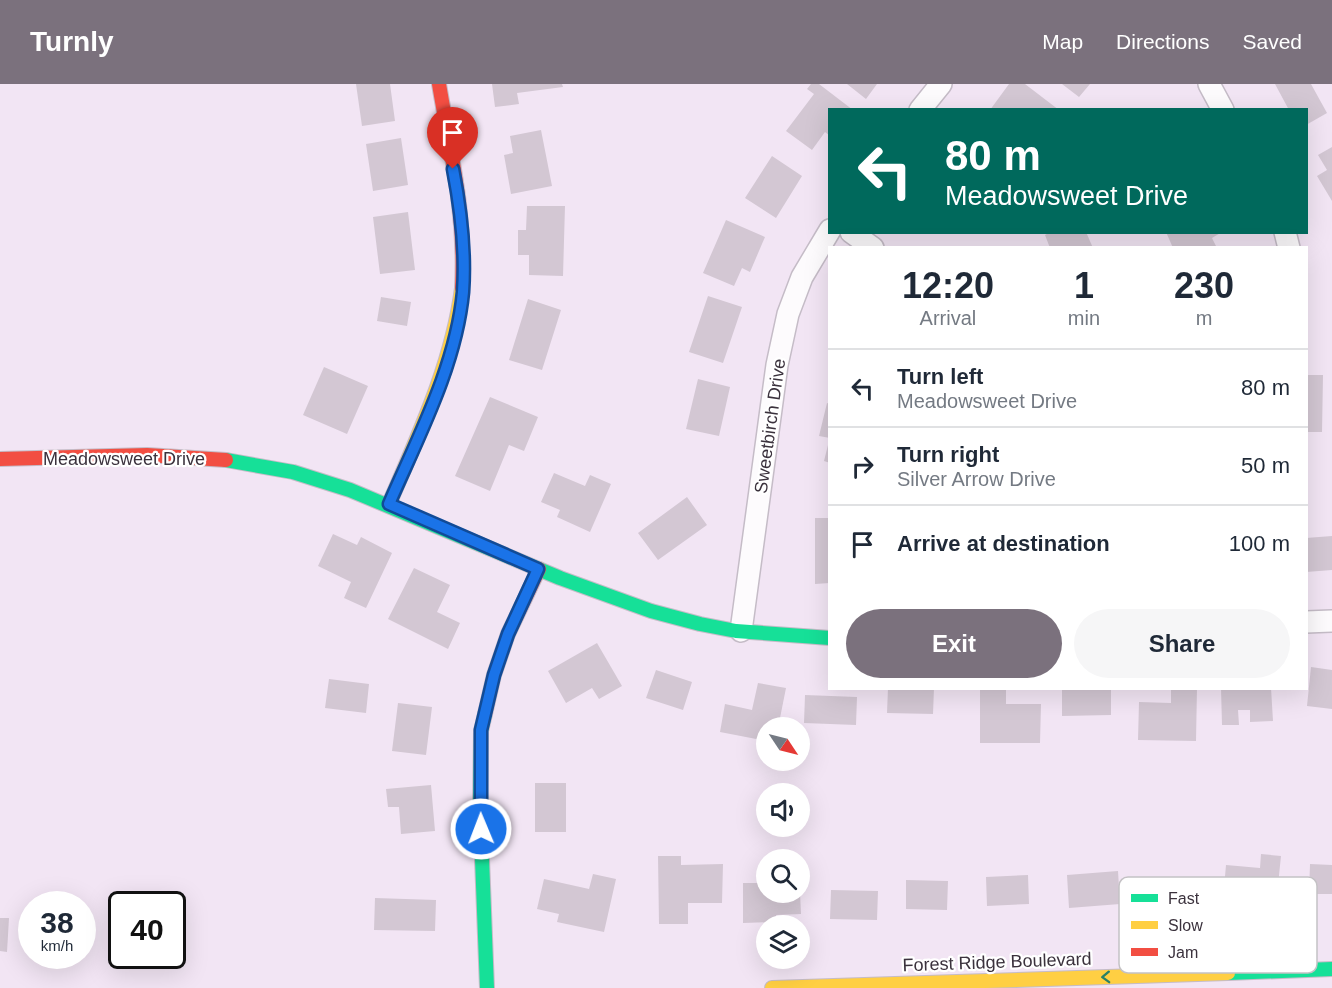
<!DOCTYPE html>
<html lang="en">
<head>
<meta charset="utf-8">
<style>
	body { margin:0; font-family:Helvetica,sans-serif; background:#f6f6f7; color:#1f2937; height:100vh; display:flex; flex-direction:column; font-size:22px; white-space:nowrap }
	* { box-sizing:border-box; margin:0 }
	p { font-size:20px; color:#747a83 }
	.icon { flex:none; width:33px; height:33px; fill:none; stroke:currentColor; stroke-width:2; stroke-linecap:round; stroke-linejoin:round }
	.map { position:relative; flex:1; overflow:hidden }
	.details { position:absolute; left:828px; top:162px; width:480px; height:444px; display:flex; flex-direction:column; background:#fff; border-radius:0px; box-shadow:0 6px 24px #0002 }
	.details>* { flex:none }
	.top-card { position:absolute; left:828px; top:24px; width:480px; height:126px; border-radius:0px; box-shadow:0 6px 24px #0002; background:#00695c; color:#fff; overflow:hidden }
	.needle { width:39px; rotate:125deg }
	.buttons { position:absolute; left:756px; top:633px; display:grid; gap:12px }
	.buttons a { display:grid; place-items:center; width:54px; height:54px; border-radius:50%; background:#fff; box-shadow:0 6px 24px #0002; font-size:30px }
	.speed { position:absolute; left:18px; top:807px; display:flex; gap:12px; font-size:30px; font-weight:700; text-align:center }
	.speed>* { display:grid; place-content:center; width:78px; height:78px; border-radius:50%; background:#fff; box-shadow:0 6px 24px #0002; line-height:1 }
	.speed small { font-size:15px; font-weight:400 }
	.speed .limit { border:3px solid #111; border-radius:9px; background:#fff; color:#111 }
	.pin { position:absolute; display:grid; place-items:center; width:51px; height:51px; color:#fff; margin:-62px -26px; border-radius:50% 50% 50% 0; rotate:-45deg; box-shadow:0 0 6px #0007 }
	.pin .icon { rotate:45deg }
	.me { position:absolute; width:66px; margin:-33px; rotate:359deg; stroke-linejoin:round; filter:drop-shadow(0 0 4px #0008) }
	.turn { display:flex; align-items:center; gap:21px; height:126px; padding:0 18px; font-size:27px }
	.turn .icon { width:78px; height:78px; stroke-width:2.5 }
	.turn b { display:block; font-size:42px; line-height:51px }
	.eta { display:flex; justify-content:space-evenly; align-items:center; height:102px; text-align:center }
	.eta b { font-size:36px; font-weight:800; line-height:42px }
	.cta { display:flex; gap:12px; margin-top:auto; padding:12px 18px }
	.cta a { flex:1; height:69px; border-radius:36px; background:#7b717d; color:#fff; font-size:24px; font-weight:800; line-height:69px; text-align:center }
	.cta a+a { background:#f6f6f7; color:#1f2937 }
	ul { padding:0; list-style:none }
	li { display:flex; align-items:center; gap:18px; height:78px; padding:0 18px; border-top:2px solid #e0e1e3 }
	li div { flex:1 }
	li b { display:block; font-size:22px }
	li em { font-style:normal }
	header { display:flex; align-items:center; gap:36px; box-sizing:border-box; height:84px; padding:0 30px; background:#7b717d; color:#fff }
	header strong { font-size:28px }
	nav { display:flex; gap:33px; margin-inline-start:auto; font-size:21px }
	.map>svg:first-child { display:block }
	.building { fill:#d3c7d3 }
	.lines { fill:none; stroke-linecap:round; stroke-linejoin:round }
	.street-casing { stroke:#c5bcc7; stroke-width:24 }
	.fast-casing { stroke:#c5bcc7; stroke-width:16 }
	.slow-casing { stroke:#c5bcc7; stroke-width:16 }
	.jam-casing { stroke:#c5bcc7; stroke-width:16 }
	.street { stroke:#fdfbfd; stroke-width:21 }
	.fast { stroke:#16e098; stroke-width:14 }
	.slow { stroke:#ffcf43; stroke-width:14 }
	.jam { stroke:#f24e42; stroke-width:14 }
	.oneway { stroke:#2a8066 }
	.route-casing { stroke:#114b97; stroke-width:15 }
	.route { stroke:#1a73e8; stroke-width:10 }
	.labels { text-anchor:middle; stroke-width:4.5; stroke-linejoin:round; paint-order:stroke }
	.street-label { font-size:18px; fill:#3b323d; stroke:#fff }
	.key { fill:#fff; stroke:#c4c2c5; stroke-width:1.5 }
	.key-label { font-size:16px; fill:#3b323d }
</style>
</head>
<body>
<header>
<strong>Turnly</strong>
<nav><a>Map</a><a>Directions</a><a>Saved</a></nav>
</header>
<div class="map">
<svg width="1332" height="904" viewBox="0 0 1332 904">
	<rect width="100%" height="100%" fill="#f2e5f4"/>
	<path class="building" d="M356,0h34l5,37 -33,5z
		M492,0h70l1,3 -46,6 2,11 -24,3z
		M811,0h8l34,26h-23v26l-5,-4 -13,18 -26,-19 28,-37 -7,-5z
		M847,0h30l-11,15z
		M1009,0h16l34,26h-69z
		M1062,0h28l-11,13z
		M1275,0h36l16,29 -21,12v-15h-17z
		M541,46l11,56 -41,8 -7,-39 9,-2 -3,-17z
		M401,54l7,47 -35,6 -7,-47z
		M1332,63v54l-15,-25 10,-6 -9,-15z
		M772,72l30,20 -26,42 -31,-20z
		M527,122h38l-2,70 -34,-1v-20h-11v-25h8z
		M408,128l7,58 -35,4 -7,-57z
		M726,136l39,17 -15,35 -8,-4 -8,18 -31,-13z
		M1050,148h36l7,16h-43l-5,-13z
		M1166,148h56l-10,6 5,10h-44z
		M708,212l34,11 -19,56 -34,-11z
		M381,213l30,5 -4,24 -30,-5z
		M528,215l33,11 -19,60 -33,-10z
		M324,283l44,19 -21,48 -44,-19z
		M1306,291h17l-1,57h-16z
		M698,295l32,8 -11,49 -33,-7z
		M490,313l48,20 -14,34 -15,-6 -19,46 -35,-15z
		M827,319l3,1v34l-11,-2z
		M829,357h1v22l-6,-2z
		M554,389l31,13 5,-11 21,9 -21,48 -33,-15 3,-7 -19,-8z
		M687,413l20,28 -49,35 -20,-27z
		M815,434h15v65l-15,1z
		M333,450l24,11 4,-8 31,16 -26,55 -22,-10 7,-16 -33,-16z
		M1332,452v34l-26,2v-34z
		M414,484l36,17 -13,27 23,11 -12,26 -60,-30z
		M597,559l25,43 -23,13 -7,-11 -26,15 -18,-32z
		M1311,583l21,3v39l-25,-3z
		M656,586l36,12 -9,28 -37,-12z
		M329,595l40,5 -3,29 -41,-5z
		M758,599l28,5 -8,40h-12v13l-46,-9 5,-28 27,6z
		M888,604h46l-1,26 -46,-1z
		M980,604h26v16h35l-1,39h-60z
		M1062,604h49v27l-49,1z
		M1171,604h26l-1,53 -58,-1 1,-38 32,1z
		M1221,604h50l2,33 -23,1v-12h-12l1,15h-17z
		M805,611l52,2 -1,28 -52,-2z
		M398,619l34,4 -6,48 -34,-4z
		M535,699h31v49h-31z
		M431,701l4,46 -34,3 -2,-27h-11l-2,-18z
		M1261,770l20,2 -5,48 -53,-5 3,-34 34,3z
		M658,772h23v9l42,-1 -1,39h-34v21h-29z
		M1310,780l22,1v29h-23z
		M1118,787l2,33 -51,4 -2,-33z
		M593,790l23,5 -12,53 -47,-10 2,-8 -22,-5 7,-30 45,10z
		M1028,791l1,29 -42,2 -1,-29z
		M906,796l42,1 -1,29 -41,-1z
		M743,799h23v9h34l1,22 -25,1v7l-33,1z
		M831,806l47,1 -1,29 -47,-1z
		M375,814l61,2 -1,31 -61,-1z
		M0,834h9l-2,34 -7,-1z"/>
	<g class="lines">
		<g class="street-casing">
			<path id="street" d="M1209,0l14,26
				M920,26l21,-26
				M851,148l22,16
				M1285,148l4,16
				M1306,538l26,-1
				M741,547l36,-266 11,-51 14,-37 28,-47"/>
		</g>
		<g class="fast-casing">
			<path id="fast" d="M226,376l67,12 57,18 210,88 91,33 49,13 36,7 94,7
				M485,630l-4,17 -1,76 7,181
				M1228,889l104,-4"/>
		</g>
		<g class="slow-casing">
			<path id="slow" d="M389,420c30,-70 63,-140 73,-216
				M772,904l456,-15"/>
		</g>
		<g class="jam-casing">
			<path id="jam" d="M439,0c12,71 27,130 23,204
				M0,375l147,-4 79,5
				M485,630l9,-39 14,-41 31,-65"/>
		</g>
		<use href="#street" class="street"/>
		<use href="#fast" class="fast"/>
		<use href="#slow" class="slow"/>
		<use href="#jam" class="jam"/>
	</g>
	<defs><path id="oneway-chevron" d="M-2-3.5L2.5 0L-2 3.5" fill="none" stroke-width="1.6" stroke-linecap="round" stroke-linejoin="round" transform="scale(1.5)"/></defs>
	<use class="oneway" href="#oneway-chevron" transform="translate(1106 893) rotate(178)"/>
	<g class="lines">
		<g class="route-casing">
			<path id="route" d="M453,85c8,41 13,81 10,123 -7,74 -45,145 -74,212l149,65 -30,65 -14,41 -13,55v99"/>
		</g>
		<use href="#route" class="route"/>
	</g>
	<g class="labels">
		<g class="street-label">
			<text transform="translate(770 342) rotate(-82)" y="6">Sweetbirch Drive</text>
			<text x="124" y="381">Meadowsweet Drive</text>
			<text transform="translate(997 878) rotate(-2)" y="6">Forest Ridge Boulevard</text>
		</g>
	</g>
	<rect x="1119" y="793" width="198" height="96" rx="9" class="key"/>
	<rect x="1131" y="810" width="27" height="8" fill="#16e098"/>
	<rect x="1131" y="837" width="27" height="8" fill="#ffcf43"/>
	<rect x="1131" y="864" width="27" height="8" fill="#f24e42"/>
	<g class="key-label">
		<text x="1168" y="820">Fast</text>
		<text x="1168" y="847">Slow</text>
		<text x="1168" y="874">Jam</text>
	</g>
</svg>
<div class="buttons">
<a><svg class="needle" viewBox="-14 -14 28 28"><path d="M0-13l5 13h-10z" fill="#e53935"/><path d="M0 13l5-13h-10z" fill="#747a83"/></svg></a>
<a><svg class="icon" aria-label="sound" viewBox="0 0 24 24"><path d="M4 9h4l5-4v14l-5-4H4zM17 9q2 3 0 6"/></svg></a>
<a><svg class="icon" aria-label="search" viewBox="0 0 24 24"><circle cx="10" cy="10" r="6"/><path d="M15 15l6 6"/></svg></a>
<a><svg class="icon" aria-label="layers" viewBox="0 0 24 24"><path d="M12 4l9 5-9 5-9-5zM3 14l9 5 9-5"/></svg></a>
</div>
<div class="speed"><div>38<small>km/h</small></div><div class="limit">40</div></div>
<div class="pin" style="left:453px;top:85px;background:#d93025"><svg class="icon" aria-label="arrive" viewBox="0 0 24 24"><path d="M6 21V4h12l-3 4 3 4H6"/></svg></div>
<svg class="me" style="left:481px;top:745px" viewBox="-20 -20 40 40"><circle r="17" fill="#1a73e8" stroke="#fff" stroke-width="3"/><path d="M0-11L8 9 0 5-8 9z" fill="#fff"/></svg>
<div class="top-card">
<div class="turn"><svg class="icon" aria-label="left" viewBox="0 0 24 24"><path d="M17 20v-9H6M10 6l-5 5 5 5"/></svg><div><b>80 m</b>Meadowsweet Drive</div></div>
</div>
<section class="details">
<div class="eta">
<div><b>12:20</b><p>Arrival</p></div>
<div><b>1</b><p>min</p></div>
<div><b>230</b><p>m</p></div>
</div>
<ul>
<li><svg class="icon" aria-label="left" viewBox="0 0 24 24"><path d="M17 20v-9H6M10 6l-5 5 5 5"/></svg><div><b>Turn left</b><p>Meadowsweet Drive</p></div><em>80 m</em></li>
<li><svg class="icon" aria-label="right" viewBox="0 0 24 24"><path d="M7 20v-9h11M14 6l5 5-5 5"/></svg><div><b>Turn right</b><p>Silver Arrow Drive</p></div><em>50 m</em></li>
<li><svg class="icon" aria-label="arrive" viewBox="0 0 24 24"><path d="M6 21V4h12l-3 4 3 4H6"/></svg><div><b>Arrive at destination</b></div><em>100 m</em></li>
</ul>
<div class="cta"><a>Exit</a><a>Share</a></div>
</section>
</div>
</body>
</html>
